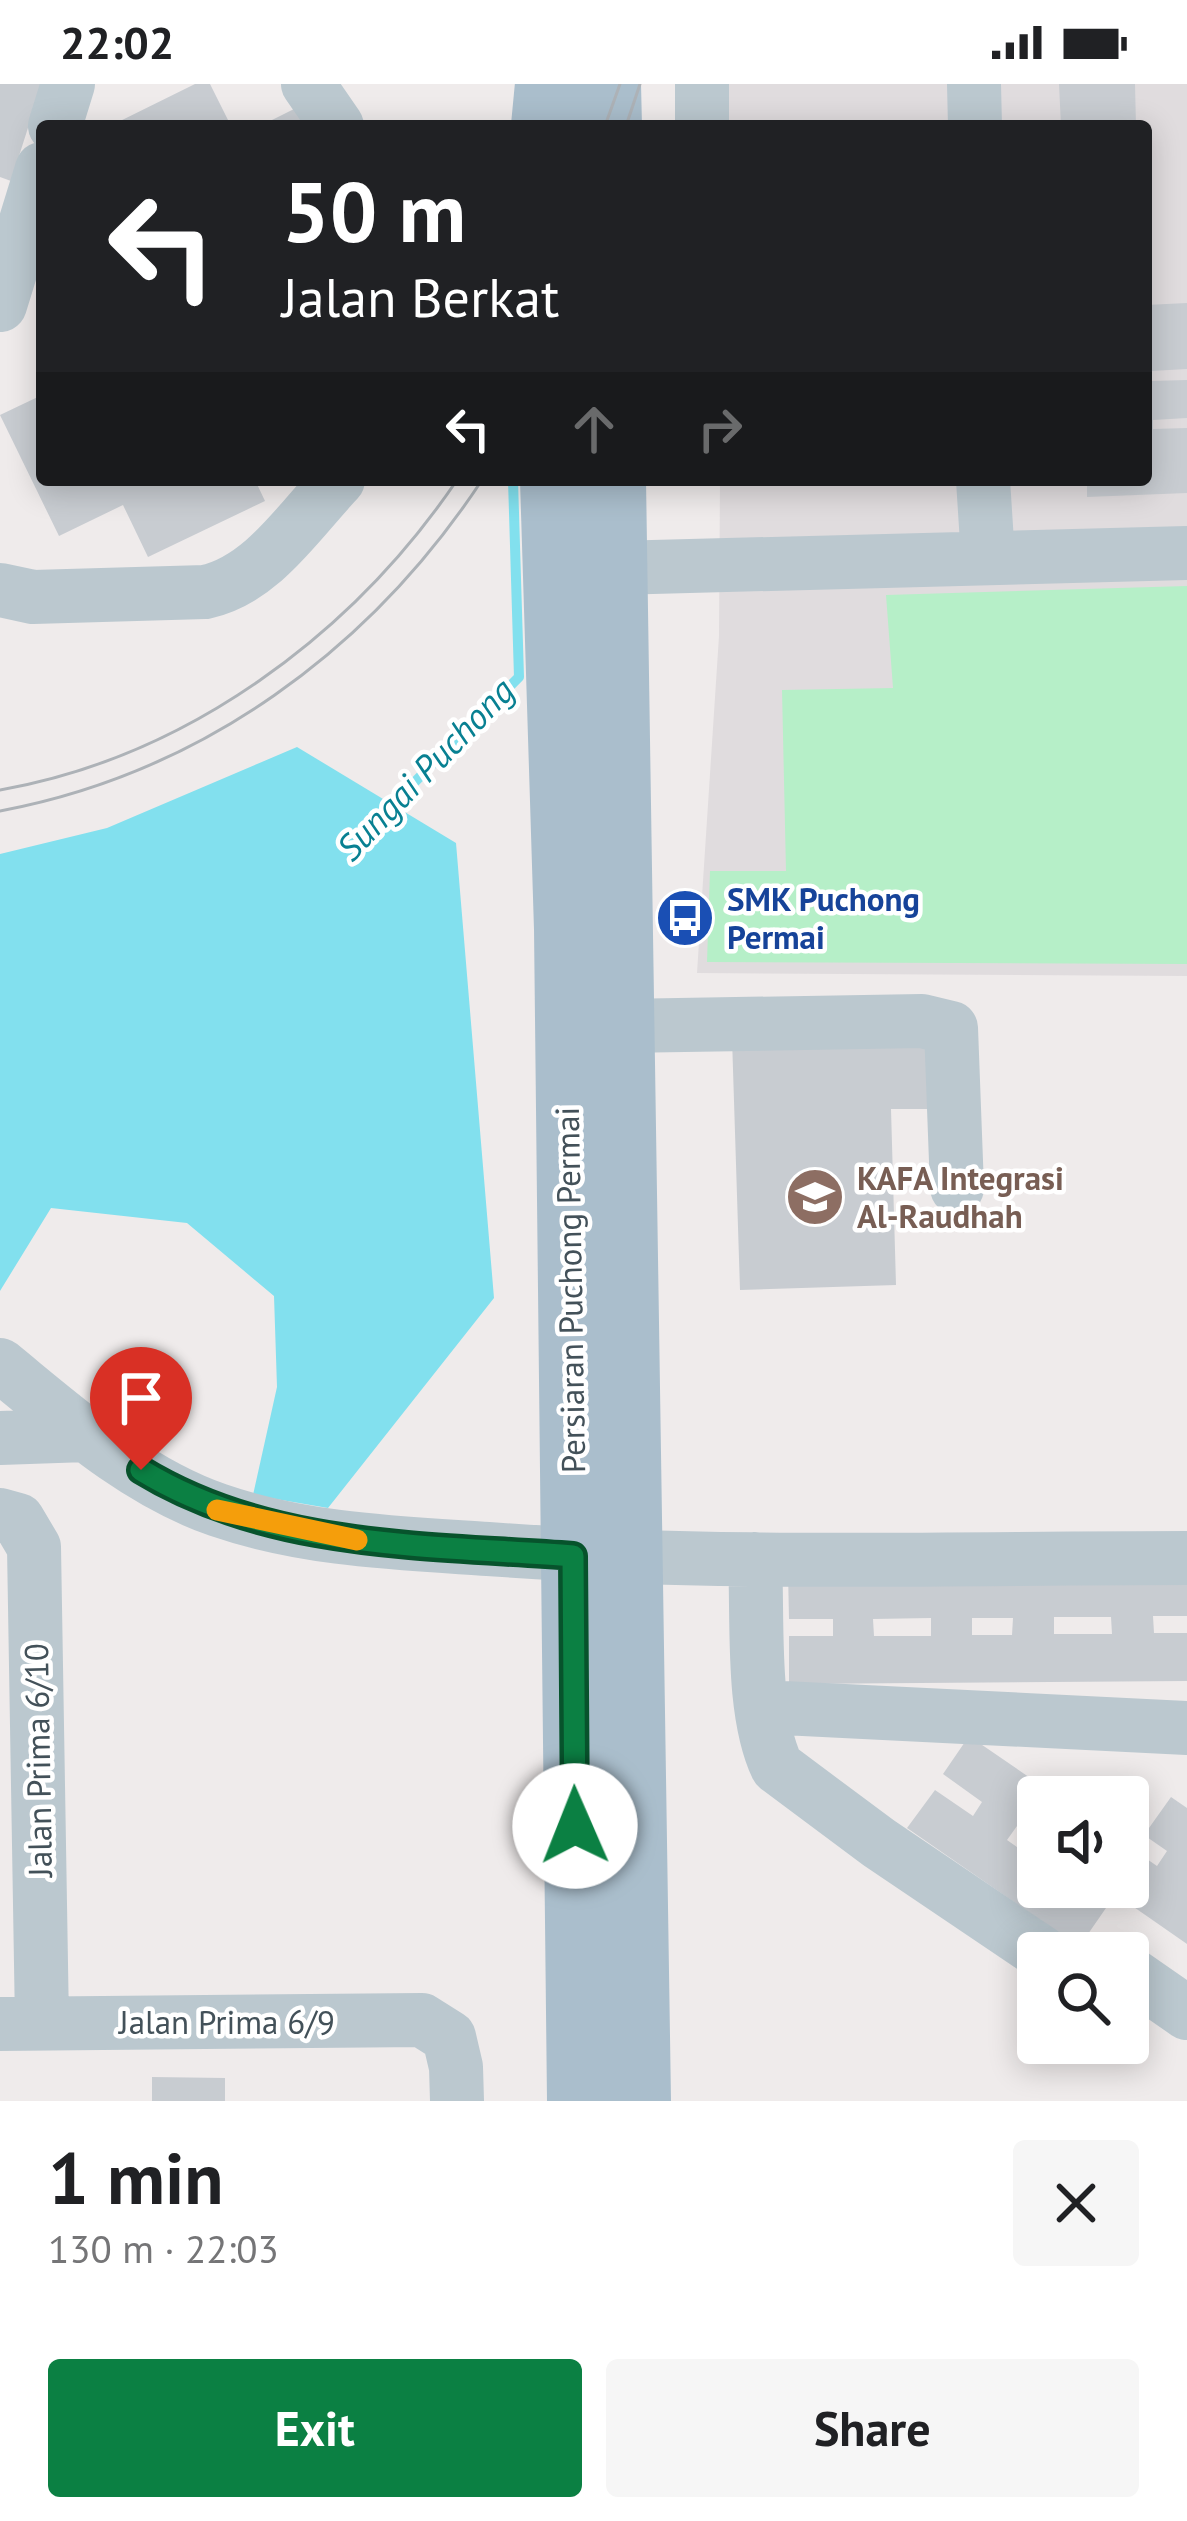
<!DOCTYPE html>
<html lang="en">
<head>
<meta charset="utf-8">
<style>
	body { margin:0; font-family:"PT Sans",sans-serif; background:#f6f6f6; color:#202124; height:100vh; display:flex; flex-direction:column; font-size:45px; white-space:nowrap }
	* { box-sizing:border-box; margin:0 }
	p { font-size:39px; color:#757577 }
	.icon { flex:none; width:66px; height:66px; fill:none; stroke:currentColor; stroke-width:2; stroke-linecap:round; stroke-linejoin:round }
	.map { position:relative; height:2017px; overflow:hidden }
	.panel { display:flex; flex-direction:column; background:#fff; flex:1 }
	.panel>* { flex:none }
	.banner { position:absolute; left:36px; top:36px; width:1116px; height:366px; border-radius:12px; box-shadow:0 6px 30px #0003; background:#202124; color:#fff; overflow:hidden }
	.fabs { position:absolute; left:1017px; top:1692px; display:grid; gap:24px }
	.fabs a { display:grid; place-items:center; width:132px; height:132px; border-radius:12px; background:#fff; box-shadow:0 6px 30px #0003; font-size:60px }
	.pin { position:absolute; display:grid; place-items:center; width:102px; height:102px; color:#fff; margin:-123px -51px; border-radius:50% 50% 50% 0; rotate:-45deg; box-shadow:0 0 12px #0007 }
	.pin .icon { rotate:45deg }
	.me { position:absolute; width:132px; margin:-66px; rotate:359deg; stroke-linejoin:round; filter:drop-shadow(0 0 9px #0008) }
	.turn { display:flex; align-items:center; gap:42px; height:252px; padding:0 48px; font-size:54px }
	.turn .icon { width:156px; height:156px; stroke-width:2.5 }
	.turn b { display:block; font-size:84px; line-height:102px }
	.lanes { display:flex; align-items:center; height:114px; padding:0 48px; background:#0003; justify-content:center; gap:60px; direction:ltr }
	.lanes .off { opacity:.35 }
	.round { display:grid; place-items:center; flex:none; width:126px; height:126px; border-radius:12px; background:#f6f6f6 }
	.overview { display:flex; align-items:center; justify-content:space-between; height:204px; padding:0 48px }
	h1 { font-size:72px; font-weight:800; line-height:90px }
	.button { display:flex; gap:24px; margin-top:auto; padding:24px 48px }
	.button a { flex:1; height:138px; border-radius:12px; background:#0b8043; color:#fff; font-size:48px; font-weight:800; line-height:138px; text-align:center }
	.button a+a { background:#f6f6f6; color:#202124 }
	.status { display:flex; justify-content:space-between; align-items:center; height:84px; padding:0 60px; background:#fff; direction:ltr }
	.status svg { height:33px; fill:currentColor }
	.map>svg:first-child { display:block }
	.education { fill:#e0dcde }
	.green { fill:#b6efc8 }
	.water { fill:#82e0ee }
	.lines { fill:none; stroke-linecap:round; stroke-linejoin:round }
	.stream { stroke:#82e0ee; stroke-width:10 }
	.building { fill:#c8ccd1; fill-rule:evenodd }
	.minor { stroke:#bbc8cf; stroke-width:54 }
	.major { stroke:#aabecc; stroke-width:66 }
	.tram { stroke:#adb2b7; stroke-width:3 }
	.route-casing { stroke:#07532c; stroke-width:30 }
	.route { stroke:#0b8043; stroke-width:21 }
	.slow { stroke:#f59e0b; stroke-width:21 }
	.labels { text-anchor:middle; stroke-width:9; stroke-linejoin:round; paint-order:stroke }
	.transit-label { font-size:33px; font-weight:bold; fill:#164399; stroke:#fff; text-anchor:start }
	.education-label { font-size:33px; font-weight:bold; fill:#785e54; stroke:#fff; text-anchor:start }
	.street-label { font-size:33px; fill:#435159; stroke:#fff }
	.water-label { font-size:36px; font-style:italic; fill:#088092; stroke:#fff }
</style>
</head>
<body>
<div class="status"><b>22:02</b><svg viewBox="0 0 49 12"><path d="M0 12V9h3v3zM5 12V6h3v6zM10 12V3h3v9zM15 12V0h3v12zM26 1h20v11H26zM47 4h2v5h-2z"/></svg></div>
<div class="map">
<svg width="1187" height="2017" viewBox="0 0 1187 2017">
	<rect width="100%" height="100%" fill="#efebeb"/>
	<path class="education" d="M721,0h466v892l-490,-3 22,-337 1,-156h426v-354h-425z"/>
	<path class="green" d="M1187,502v378l-480,-2 3,-91h76l-4,-181 111,-2 -7,-93z"/>
	<path class="water" d="M297,663l159,96 38,455 -166,210 -75,-13 24,-108 -3,-91 -87,-73 -136,-15 -51,83v-437l107,-26z"/>
	<g class="lines">
		<path class="stream" d="M385,728l134,-135 -6,-197"/>
	</g>
	<path class="building" d="M0,0h42l-31,97 -11,-4z
		M195,0h15l21,42h-121z
		M1059,0h76l1,42h-75z
		M296,24l9,18h-45z
		M1187,219v66l-36,2v10l36,-1v38l-34,2v9l34,-1v65l-100,4v-17h59v-175z
		M42,311v85h213l10,21 -117,56 -25,-52 -64,31 -59,-121z
		M931,948l2,77h-42l5,176 -156,5 -8,-252z
		M1187,1484v48h-34l1,17h33v48l-398,3v-48h44v-17h-44l-1,-47zM1054,1533h57l1,17h-58zM931,1534v18h-57l-1,-17zM972,1534h41l-1,17h-40z
		M969,1652l89,61h-20v44l-21,-15 -10,14 31,22v25h37l31,21 -27,39 -172,-119 28,-38 38,26 9,-14 -39,-28z
		M1171,1713l16,11v136l-82,-57h23v-41l29,20 10,-15 -23,-16z
		M152,1993l73,1v23h-73z"/>
	<g class="lines">
		<path class="minor" d="M308,0l29,42
			M702,0v42
			M974,0l1,42
			M55,42l13,-42
			M0,221l42,-136
			M983,396l5,78
			M615,484l572,-15
			M0,506l33,7 172,-5c57,-12 94,-71 133,-112
			M621,942l301,-5 29,7 6,160
			M0,1281c66,54 136,117 218,145 87,30 179,33 270,39 232,17 466,9 699,9
			M0,1354l86,-3
			M0,1431l18,5 16,27 8,476
			M755,1475c3,61 -4,153 22,208l102,76 163,110
			M763,1623l424,21
			M1128,1888l59,41
			M0,1940l422,-4 27,17 7,30 1,34"/>
		<path class="major" d="M608,0l1,42
			M544,42l4,-42
			M553,396l14,449 13,1172
			M613,396l25,1621"/>
		<path class="tram" d="M605,42l15,-42
			M626,42l14,-42
			M0,706c187,-33 352,-155 457,-310
			M0,727c202,-38 370,-161 482,-331"/>
	</g>
	<g class="lines">
		<g class="route-casing">
			<path id="route" d="M141,1386c129,79 286,75 432,86l2,270"/>
		</g>
		<use href="#route" class="route"/>
		<path class="slow" d="M217,1426l140,30"/>
	</g>
	<defs>
		<g id="bus-disc" transform="scale(3)"><circle r="9.5" fill="#1a4fb4" stroke="#fff"/><path d="M-5-6H5V4H4V6H2V4H-2V6H-4V4H-5ZM-3.5-4V0h7V-4ZM-3.5 1.2v1.5H-2V1.2ZM2 1.2v1.5H3.5V1.2Z" fill="#fff"/></g>
		<g id="school-disc" transform="scale(3)"><circle r="9.5" fill="#8d6e63" stroke="#fff"/><path d="M0-5L7-2L0 1L-7-2ZM-4 1L0 2.5L4 1V4Q0 6-4 4Z" fill="#fff"/></g>
	</defs>
	<g fill-rule="evenodd">
		<use href="#bus-disc" x="685" y="834"/>
		<use href="#school-disc" x="815" y="1113"/>
	</g>
	<g class="labels">
		<g class="transit-label">
			<text x="727" y="827">SMK Puchong<tspan x="727" dy="38">Permai</tspan></text>
		</g>
		<g class="education-label">
			<text x="857" y="1106">KAFA Integrasi<tspan x="857" dy="38">Al-Raudhah</tspan></text>
		</g>
		<g class="street-label">
			<text transform="translate(570 1206) rotate(-91)" y="12">Persiaran Puchong Permai</text>
			<text transform="translate(38 1676) rotate(-91)" y="12">Jalan Prima 6/10</text>
			<text x="227" y="1950">Jalan Prima 6/9</text>
		</g>
		<g class="water-label">
			<text transform="translate(425 685) rotate(-46)" y="13">Sungai Puchong</text>
		</g>
	</g>
</svg>
<div class="fabs">
<a><svg class="icon" aria-label="sound" viewBox="0 0 24 24"><path d="M4 9h4l5-4v14l-5-4H4zM17 9q2 3 0 6"/></svg></a>
<a><svg class="icon" aria-label="search" viewBox="0 0 24 24"><circle cx="10" cy="10" r="6"/><path d="M15 15l6 6"/></svg></a>
</div>
<div class="pin" style="left:141px;top:1386px;background:#d93025"><svg class="icon" aria-label="arrive" viewBox="0 0 24 24"><path d="M6 21V4h12l-3 4 3 4H6"/></svg></div>
<svg class="me" style="left:575px;top:1742px" viewBox="-20 -20 40 40"><circle r="19" fill="#fff"/><path d="M0-13L10 11 0 6-10 11z" fill="#0b8043"/></svg>
<div class="banner">
<div class="turn"><svg class="icon" aria-label="left" viewBox="0 0 24 24"><path d="M17 20v-9H6M10 6l-5 5 5 5"/></svg><div><b>50 m</b>Jalan Berkat</div></div>
<div class="lanes"><svg class="icon" aria-label="left" viewBox="0 0 24 24"><path d="M17 20v-9H6M10 6l-5 5 5 5"/></svg><svg class="icon off" aria-label="ahead" viewBox="0 0 24 24"><path d="M12 20V5M6 11l6-6 6 6"/></svg><svg class="icon off" aria-label="right" viewBox="0 0 24 24"><path d="M7 20v-9h11M14 6l5 5-5 5"/></svg></div>
</div>
</div>
<section class="panel">
<div class="overview"><div><h1>1 min</h1><p>130 m · 22:03</p></div><a class="round"><svg class="icon" aria-label="close" viewBox="0 0 24 24"><path d="M6 6l12 12M18 6L6 18"/></svg></a></div>
<div class="button"><a>Exit</a><a>Share</a></div>
</section>
</body>
</html>
